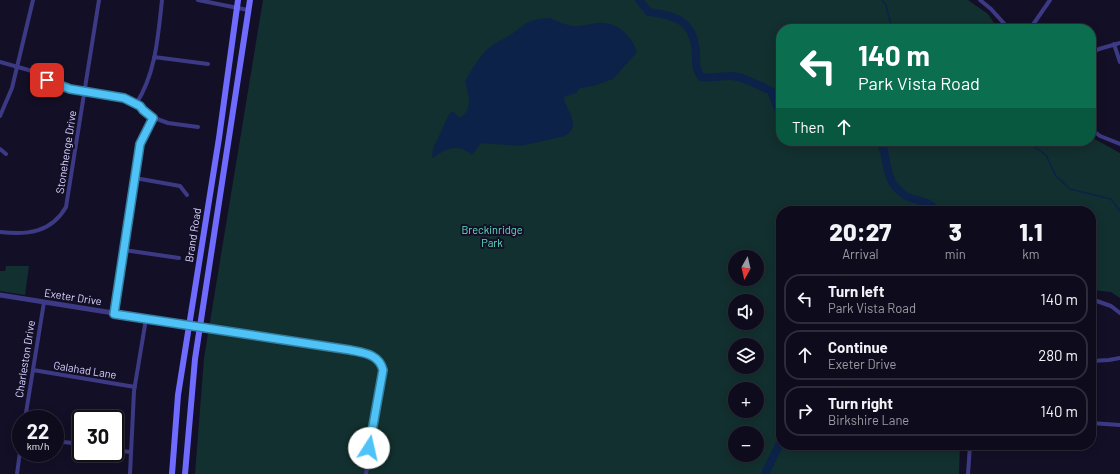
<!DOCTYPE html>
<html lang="en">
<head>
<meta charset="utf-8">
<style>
	body { margin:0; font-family:Barlow,sans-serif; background:#1c1929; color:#f1f3f6; height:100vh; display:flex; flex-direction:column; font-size:15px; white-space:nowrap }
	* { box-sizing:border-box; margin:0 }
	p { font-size:13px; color:#9b9ba3 }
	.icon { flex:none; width:22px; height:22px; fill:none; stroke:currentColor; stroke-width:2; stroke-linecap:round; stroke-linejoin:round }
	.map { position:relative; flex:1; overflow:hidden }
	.details { position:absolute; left:776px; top:206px; width:320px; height:244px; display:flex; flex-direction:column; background:#0e0b1c; border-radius:16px; box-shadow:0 2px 10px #0003,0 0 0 1px #2e2b3b }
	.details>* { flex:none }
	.hud { position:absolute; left:776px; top:24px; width:320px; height:122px; border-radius:16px; box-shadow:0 2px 10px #0003,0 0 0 1px #2e2b3b; background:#0b6e4f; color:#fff; overflow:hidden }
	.needle { width:26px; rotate:188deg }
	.fabs { position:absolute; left:728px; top:250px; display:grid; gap:8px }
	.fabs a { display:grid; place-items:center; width:36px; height:36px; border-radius:50%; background:#0e0b1c; box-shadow:0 2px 10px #0003,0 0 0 1px #2e2b3b; font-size:20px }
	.speed { position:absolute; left:12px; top:410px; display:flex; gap:8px; font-size:20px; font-weight:700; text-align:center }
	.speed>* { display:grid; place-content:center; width:52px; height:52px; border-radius:50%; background:#0e0b1c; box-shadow:0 2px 10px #0003,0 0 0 1px #2e2b3b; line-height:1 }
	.speed small { font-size:10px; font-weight:400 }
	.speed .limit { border:2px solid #111; border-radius:6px; background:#fff; color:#111 }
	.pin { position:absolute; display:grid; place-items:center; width:34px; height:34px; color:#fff; margin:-17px; border-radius:8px; box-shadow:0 2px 6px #0006 }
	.me { position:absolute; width:44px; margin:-22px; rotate:10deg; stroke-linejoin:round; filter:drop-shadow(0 0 3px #0008) }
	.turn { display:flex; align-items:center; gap:14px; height:84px; padding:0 16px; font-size:18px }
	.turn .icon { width:52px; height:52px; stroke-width:2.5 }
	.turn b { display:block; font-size:28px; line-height:34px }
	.then { display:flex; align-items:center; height:38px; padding:0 16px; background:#0003; gap:8px; font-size:15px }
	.eta { display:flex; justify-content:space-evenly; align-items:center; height:68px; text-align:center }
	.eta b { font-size:24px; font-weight:800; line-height:28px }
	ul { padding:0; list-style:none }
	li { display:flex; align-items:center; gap:12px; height:50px; margin:0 8px 6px; padding:0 8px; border:2px solid #2e2b3b; border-radius:16px }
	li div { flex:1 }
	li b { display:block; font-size:15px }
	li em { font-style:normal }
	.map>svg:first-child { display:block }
	.green { fill:#12302f; fill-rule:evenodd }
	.water { fill:#0c2248 }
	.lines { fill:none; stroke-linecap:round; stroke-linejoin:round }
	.stream { stroke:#0c2248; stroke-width:1.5 }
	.river { stroke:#0c2248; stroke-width:8 }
	.minor { stroke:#3d3a85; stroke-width:4 }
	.tertiary { stroke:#3d3a85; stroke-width:5 }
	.secondary { stroke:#6f6bff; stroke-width:6 }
	.route-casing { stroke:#337fa1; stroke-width:10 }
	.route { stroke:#4fc3f7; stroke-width:7 }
	.labels { text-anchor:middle; stroke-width:4; stroke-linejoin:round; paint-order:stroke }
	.street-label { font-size:11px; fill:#d9d4ff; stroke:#130f26 }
	.park-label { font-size:11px; fill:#5fe0c0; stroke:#130f26 }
</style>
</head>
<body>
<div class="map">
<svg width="1120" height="474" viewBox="0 0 1120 474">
	<rect width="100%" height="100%" fill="#130f26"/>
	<path class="green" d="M263,0h705l20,14 10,15h-217v112h310v-4l29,16v145l-9,-6 -20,-2v-79h-310v234h179l-1,29h-764l9,-116zM735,257h22v22h-22zM735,301h22v22h-22zM735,345h22v22h-22zM735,389h22v22h-22zM735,433h22v22h-22z
		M6,266h23l-4,29 -25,-4v-20h5z"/>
	<path class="water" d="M550,18c7,3 15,7 23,8 10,1 21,-4 31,-3 16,1 29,15 33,29l-24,27 -20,7 -13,2 -4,5 -12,4c1,13 19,28 1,39l-44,10 -40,-3 -9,12c-15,-13 -25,-6 -40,3l1,-9 16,-35 4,-3 7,7c14,-9 8,-24 5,-37 7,-12 15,-26 26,-35 7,-5 16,-8 22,-13 15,-11 17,-14 37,-15z"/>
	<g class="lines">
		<path class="stream" d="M882,0l4,5 6,24
			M1026,141l20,14 10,21 14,13 41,10 9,12"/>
		<path class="river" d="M639,0l10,12c29,4 45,9 47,42 0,9 0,16 5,23 11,2 18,-1 28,-1 13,-1 30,10 42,15l10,25
			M879,141c9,9 5,31 15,44 3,3 8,9 12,11 10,5 23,4 30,15
			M765,474l16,-33"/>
		<path class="minor" d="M198,0l50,10
			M980,0l11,9 18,20
			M1030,29l20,-29
			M1114,44l6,18
			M1091,53l8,-4 21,-6
			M154,57l54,7
			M0,62l32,9 15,9 23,9 54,9 16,8 9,10 19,7 30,4
			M136,104c20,-31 22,-68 26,-104
			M0,116l12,-28 21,-88
			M1091,129l9,7 20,8
			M0,149l6,5
			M135,178l45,8 7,9
			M0,232c27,3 51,1 66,-25l33,-207
			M124,250l55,8
			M1091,299l20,7 9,7
			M115,314l25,-170 13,-26
			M202,327l152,23 23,7 4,6 2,7 -17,104
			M1091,361l18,-1 11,-2
			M33,370l102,17
			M25,419l19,-117
			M1091,423l29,2
			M55,441l26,3
			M115,450l15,2
			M17,474l4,-30
			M130,474l4,-83 12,-72
			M968,474l2,-29"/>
		<path class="tertiary" d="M0,295l189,30"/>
		<path class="secondary" d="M172,474l6,-79 41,-257 19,-138
			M185,474l10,-115 55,-359"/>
	</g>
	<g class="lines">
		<g class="route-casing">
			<path id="route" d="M47,80l23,9 54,9 16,8 3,4 10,8 -13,26 -26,170 236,36c14,3 29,4 33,20l-14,78"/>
		</g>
		<use href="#route" class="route"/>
	</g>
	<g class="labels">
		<g class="street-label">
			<text transform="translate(66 152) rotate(-81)" y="4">Stonehenge Drive</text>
			<text transform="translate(193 235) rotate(-81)" y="4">Brand Road</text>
			<text transform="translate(73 297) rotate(9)" y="4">Exeter Drive</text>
			<text transform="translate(25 359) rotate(-81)" y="4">Charleston Drive</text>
			<text transform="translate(85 370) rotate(9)" y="4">Galahad Lane</text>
		</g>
		<g class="park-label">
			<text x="492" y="234">Breckinridge<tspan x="492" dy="13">Park</tspan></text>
		</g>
	</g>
</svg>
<div class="fabs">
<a><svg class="needle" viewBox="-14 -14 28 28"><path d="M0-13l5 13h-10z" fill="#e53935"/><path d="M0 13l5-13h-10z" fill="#9b9ba3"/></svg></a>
<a><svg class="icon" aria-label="sound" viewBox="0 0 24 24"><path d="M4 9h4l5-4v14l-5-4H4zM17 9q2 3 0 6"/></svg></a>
<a><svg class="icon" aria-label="layers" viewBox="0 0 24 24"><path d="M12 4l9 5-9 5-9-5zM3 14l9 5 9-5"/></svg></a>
<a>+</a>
<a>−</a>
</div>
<div class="speed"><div>22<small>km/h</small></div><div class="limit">30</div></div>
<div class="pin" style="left:47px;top:80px;background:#d93025"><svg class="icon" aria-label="arrive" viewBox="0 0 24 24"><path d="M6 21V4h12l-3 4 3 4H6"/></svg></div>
<svg class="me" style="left:369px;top:448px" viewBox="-20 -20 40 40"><circle r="19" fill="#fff"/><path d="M0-13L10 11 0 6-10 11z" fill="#4fc3f7"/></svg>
<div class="hud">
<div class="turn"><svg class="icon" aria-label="left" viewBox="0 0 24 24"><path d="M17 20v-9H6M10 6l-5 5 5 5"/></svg><div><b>140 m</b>Park Vista Road</div></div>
<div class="then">Then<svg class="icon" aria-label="ahead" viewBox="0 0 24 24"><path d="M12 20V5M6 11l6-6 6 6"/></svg></div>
</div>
<section class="details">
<div class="eta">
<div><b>20:27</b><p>Arrival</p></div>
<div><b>3</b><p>min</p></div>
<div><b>1.1</b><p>km</p></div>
</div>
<ul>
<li><svg class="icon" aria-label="left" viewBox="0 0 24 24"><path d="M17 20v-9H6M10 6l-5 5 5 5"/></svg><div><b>Turn left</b><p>Park Vista Road</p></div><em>140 m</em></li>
<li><svg class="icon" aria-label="ahead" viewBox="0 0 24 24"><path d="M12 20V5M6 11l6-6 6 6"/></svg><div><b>Continue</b><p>Exeter Drive</p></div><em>280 m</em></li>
<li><svg class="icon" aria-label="right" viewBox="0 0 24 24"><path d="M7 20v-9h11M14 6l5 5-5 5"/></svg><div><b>Turn right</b><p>Birkshire Lane</p></div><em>140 m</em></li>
</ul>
</section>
</div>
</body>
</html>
